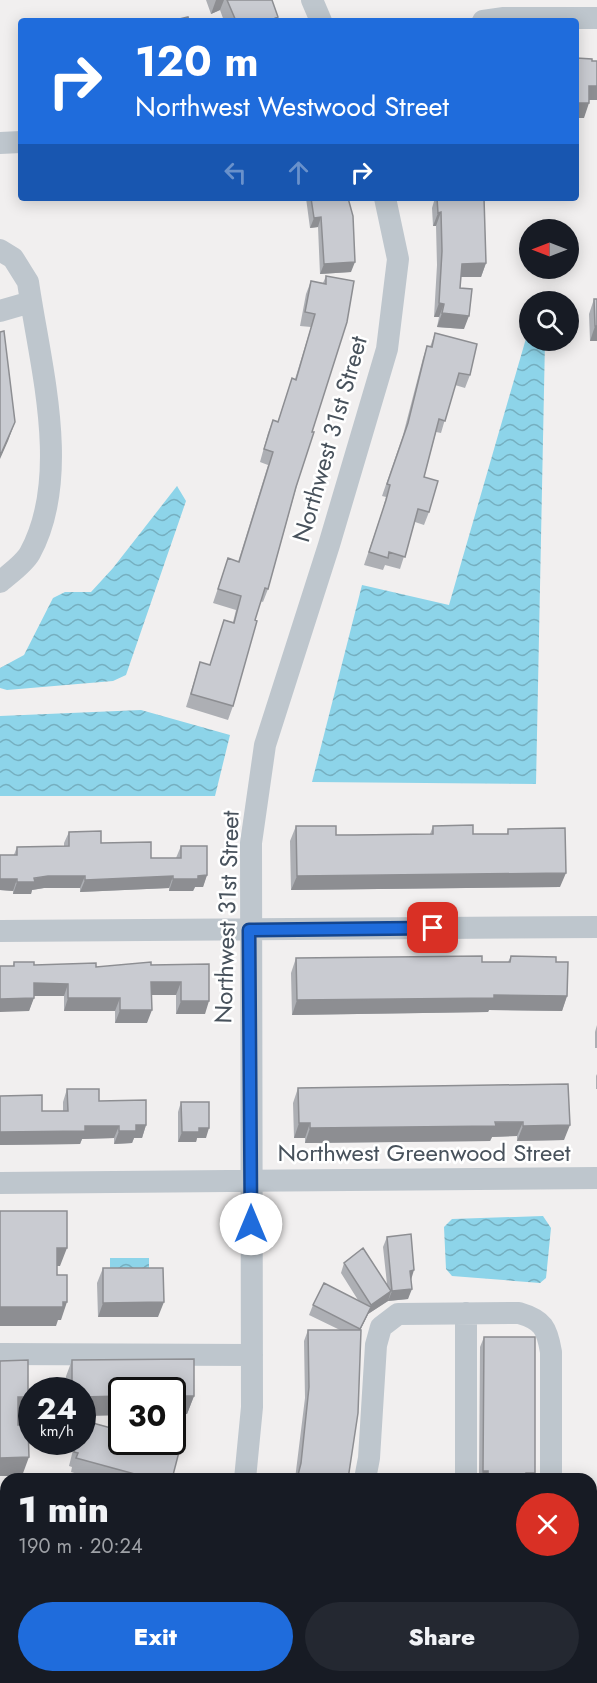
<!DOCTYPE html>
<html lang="en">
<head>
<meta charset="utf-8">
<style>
	body { margin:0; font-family:Jost,sans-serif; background:#242831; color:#f1f3f6; height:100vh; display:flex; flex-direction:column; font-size:22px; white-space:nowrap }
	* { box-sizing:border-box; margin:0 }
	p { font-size:20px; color:#9ea1a6 }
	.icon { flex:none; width:33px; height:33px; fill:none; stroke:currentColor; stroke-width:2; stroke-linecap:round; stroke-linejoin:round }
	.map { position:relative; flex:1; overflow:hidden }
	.sheet { position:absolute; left:0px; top:1473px; width:597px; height:210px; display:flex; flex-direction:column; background:#171b24; border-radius:18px 18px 0 0; box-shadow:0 3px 15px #0003 }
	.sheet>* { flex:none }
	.top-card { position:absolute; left:18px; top:18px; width:561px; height:183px; border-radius:6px; box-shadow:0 3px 15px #0003; background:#1f6cdc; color:#fff; overflow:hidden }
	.needle { width:39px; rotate:270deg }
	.tools { position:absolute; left:519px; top:219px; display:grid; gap:12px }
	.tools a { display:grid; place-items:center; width:60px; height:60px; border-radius:50%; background:#171b24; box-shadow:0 3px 15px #0003; font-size:30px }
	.speed { position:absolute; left:18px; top:1377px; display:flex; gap:12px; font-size:30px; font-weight:700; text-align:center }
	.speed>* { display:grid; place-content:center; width:78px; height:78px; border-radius:50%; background:#171b24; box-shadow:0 3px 15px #0003; line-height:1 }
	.speed small { font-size:15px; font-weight:400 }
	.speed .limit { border:3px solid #111; border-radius:9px; background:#fff; color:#111 }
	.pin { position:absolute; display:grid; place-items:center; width:51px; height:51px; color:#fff; margin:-26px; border-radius:12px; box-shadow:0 3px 9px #0006 }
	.me { position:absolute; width:66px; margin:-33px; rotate:0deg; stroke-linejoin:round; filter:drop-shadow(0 0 4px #0008) }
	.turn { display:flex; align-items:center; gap:21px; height:126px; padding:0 18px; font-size:27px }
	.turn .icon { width:78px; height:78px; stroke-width:2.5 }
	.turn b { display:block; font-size:42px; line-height:51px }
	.lanes { display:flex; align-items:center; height:57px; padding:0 18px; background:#0003; justify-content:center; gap:30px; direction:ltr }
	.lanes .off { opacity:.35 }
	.round { display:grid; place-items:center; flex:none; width:63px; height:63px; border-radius:32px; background:#242831 }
	.summary { display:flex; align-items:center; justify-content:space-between; height:102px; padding:0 18px }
	h1 { font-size:36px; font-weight:800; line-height:45px }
	.cta { display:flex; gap:12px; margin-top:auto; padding:12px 18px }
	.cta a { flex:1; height:69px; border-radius:36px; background:#1f6cdc; color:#fff; font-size:24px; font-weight:800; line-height:69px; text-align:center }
	.cta a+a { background:#242831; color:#f1f3f6 }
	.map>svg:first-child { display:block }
	.water { fill:url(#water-waves) }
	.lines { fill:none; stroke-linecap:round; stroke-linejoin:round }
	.minor { stroke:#bec6cd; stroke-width:22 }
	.wall { fill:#adafb4 }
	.shaded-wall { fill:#8d8e92 }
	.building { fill:#c9cbd1; stroke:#8d8e92; stroke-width:1.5 }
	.route-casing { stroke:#14468f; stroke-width:15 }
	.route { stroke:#1f6cdc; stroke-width:10 }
	.labels { text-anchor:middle; stroke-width:5; stroke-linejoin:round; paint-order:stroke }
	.street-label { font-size:24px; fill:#48525c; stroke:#fff }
</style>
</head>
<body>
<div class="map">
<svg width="597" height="1683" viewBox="0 0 597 1683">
	<defs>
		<pattern id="water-waves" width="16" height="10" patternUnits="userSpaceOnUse" patternTransform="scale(1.5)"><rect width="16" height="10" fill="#8dd4e9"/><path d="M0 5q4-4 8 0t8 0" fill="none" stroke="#75afc0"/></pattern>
	</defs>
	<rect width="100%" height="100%" fill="#f1efef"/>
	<path class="water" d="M529,328l1,12 15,1 -9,443 -224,-2 50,-197 87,20z
		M177,486l9,15 -60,174 -13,6 -106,9 -7,-2v-20l24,-13 29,-57 12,-6h26l22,-24z
		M141,710l89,25 -15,61h-215v-80z
		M543,1216l8,12 -5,50 -6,5 -88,-7 -6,-7 -2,-42 8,-8z
		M110,1258h39v17h-39z"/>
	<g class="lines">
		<path class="minor" d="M312,0l9,21
			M483,21l21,-3h93
			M0,143l21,-1
			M0,250l13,8 15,24c12,83 44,194 2,271 -6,11 -21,21 -30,29
			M0,311l31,-9
			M0,931l597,-4
			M0,1183l597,-5
			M466,1313v166
			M0,1354l252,1
			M245,1479l7,-72 -1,-564 14,-98 64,-200 58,-196 11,-90 -13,-61
			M365,1479l4,-21 7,-113 5,-18 17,-13 121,-1c24,7 28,15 32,39v127
			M0,1501h6
			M552,1677v6
			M170,1683l3,-6
			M297,1683l3,-6
			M466,1683v-6"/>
	</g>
	<path class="wall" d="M206,0h66l5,21h-53l-4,-11 -9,4z
		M306,198h42l3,74 -31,2 -2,-47 -8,1z
		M435,198h49l2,65 -5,14h-20l-1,11 4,41 -27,-2 2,-10h-5l3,-52 -1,-39h-3l-1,-18z
		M326,276l28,5 -86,308 -5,13 -3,-1 -5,19 -22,86 -5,14 -42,-13 14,-45 10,3 14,-45 9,2 3,-12 -23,-7 15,-45 10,4 30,-97 -8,-3 8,-29 5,-13 5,1 14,-43 3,1 16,-52 -11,-1 6,-32 5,-13 12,2z
		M594,299l3,42h-7l-1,-27z
		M435,333l35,42 -5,13 -10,-3 -14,48 -5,-1 -12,45 5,35 -5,13 -9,-3 -15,47 -15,-4 -2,5 -19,-5 18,-53 4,-15 -4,-1 21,-61 20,-77 4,-12 3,1z
		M296,826l40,9 94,-1 3,-8 40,8h34l1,-5 52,58 -269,3 -1,-49z
		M69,832l32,11 50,15h25l5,-12 26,29 -4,12h-8l-2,4h-24v-3l-89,4v-4h-36l-12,2 -1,4h-18v-3l-13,-1 17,-43 47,-1v-3z
		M511,956l45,6 11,34 -5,15 -73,-1 -1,2 -196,3 -1,-42 5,-15 186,4h26z
		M14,962l20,3 62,2 113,-3 -4,50h-29v-19h-24l-5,28h-32v-12h-51v-15h-30l-5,15 -16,-45z
		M597,1025v23h-2v-16z
		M597,1074v15h-1v-13z
		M568,1084l-4,56 -47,1v-5l-25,1 -2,4 -185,2v-5h-11l-1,-35 5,-15z
		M67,1089l32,12 47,24 -4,13h-8l-2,5 -18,1v-6l-32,1 -2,5 -80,1v-49l42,15h21v-9z
		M181,1102l25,36h-9l-1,4h-18v-30z
		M387,1237l24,43 -3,19 -20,2v-2v2l-20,13 -8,16 -12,149h-53l10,-81 -1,-57 4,-11h32l-31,-15 4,-10 45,-5 -17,-27 3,-10 43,21 -4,-37z
		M103,1268l55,49h-60l-1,-34z
		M484,1337l49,142h-54l1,-132z
		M72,1360l122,36 -7,18h-15v-24l-50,25 -40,1v-26h-17v-11z
		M75,1442h7l90,37h-77l-24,-7 1,-5 -3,-1z"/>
	<path class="shaded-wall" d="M216,0h8l-4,10 -9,4z
		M589,86h8v14h-13z
		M576,103h13l-5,15h-8z
		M441,212l-5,14h-3l5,-13z
		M321,217l-3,10 -8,1 4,-10z
		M355,262l-4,10 -31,2 4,-10z
		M486,263l-5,14h-23l4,-13z
		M439,303l5,1 -5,13h-5z
		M442,313l27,3 -5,13 -27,-2z
		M595,326h2v15h-7z
		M15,422l-7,19 -8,18v-3z
		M566,873l-6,14 -269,3 6,-14z
		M207,875l-4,12h-8l-2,4h-24l4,-12 25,-3z
		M48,876h37l-5,12h-36l-12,2 -1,4h-18l4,-12z
		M173,876l-4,12 -89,4 5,-12z
		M0,879h17l-4,12 -13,-1z
		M151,982h30l-5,13h-29z
		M34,983l34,1 -4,12h-35z
		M494,995l73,1 -5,15 -73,-1 -1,2 -196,3 5,-15z
		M34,998l-5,13 -29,1v-13z
		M68,998h52l-5,13h-51z
		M181,1001h28l-4,13h-29z
		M120,1010h32l-5,13h-32z
		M523,1122l-6,14 -25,1 -2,4 -185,2 5,-15z
		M299,1123h11l-5,15h-11z
		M136,1125h10l-4,13h-8l-2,5 -18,1 5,-13z
		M570,1125l-6,15 -47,1 6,-15z
		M85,1126h34l-5,12 -32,1 -2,5 -80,1v-13z
		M199,1128h10l-3,10h-9l-1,4h-18l4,-10z
		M57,1248h10l-7,18h-10z
		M414,1270l-3,10 -1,-9z
		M412,1289l-4,10 -20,2 4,-10z
		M391,1291l-3,10 -20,13 -12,25 15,-34z
		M67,1302l-6,18h-3l-2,6h-56v-19z
		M164,1302l-6,15h-60l5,-14z
		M122,1396v19l-40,1v-19z
		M172,1396h22l-7,18h-15z
		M18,1397h10l-6,19h-11z
		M29,1457l-7,19h-22v-18z
		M483,1471h5l-3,8h-5z
		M526,1473h9l-2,6h-9z"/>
	<path class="building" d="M227,0h45l6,17 -9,4h-33z
		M188,17l1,4h-18z
		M576,58l16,1v2h5v25h-8v17h-13z
		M311,198h37l5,18 2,46 -31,2 -3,-47 -7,1z
		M437,198h47l2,65 -24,1 -2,24 12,1 -3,27 -27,-3 2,-9 -5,-1 3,-52 -1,-39 -3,1z
		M326,276l28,5 -7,41 -35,110h2l-18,55 -28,102 -3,-1 -10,32 2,1 -24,85 -42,-12 9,-32 10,3 14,-45 10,3 7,-27 -23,-7 10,-31 11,4 34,-110 -9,-3 9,-29 5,2 14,-44 4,2 19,-66 -10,-2 6,-31 15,3z
		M594,299h3v27h-2z
		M4,331l11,91 -15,34v-124z
		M435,333l42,11 -7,31 -11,-2 -14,48 -6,-2 -15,58 14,4 -9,31 -11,-3 -13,48 -16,-5 -1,6 -19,-6 17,-52 4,-15 -3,-1 21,-61 19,-77 5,1z
		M473,825v9h35v-5l57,-1 1,45 -269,3 -1,-50h40v9h19l78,-1v-8z
		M101,831v12l50,-1v16h30v-12h26v29l-9,1v3h-25v-3l-88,4v-4h-37l-14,2 1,4h-18v-3h-17v-24h17v-8l52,-1v-14z
		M482,956v6h28l1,-6 45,1v5h12l-1,34 -73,-1v3l-197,2 -1,-42z
		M14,962h20v3l62,-2v4l55,-5v3l58,-1v37h-28v-19h-30l1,28h-32v-12h-52v-14l-34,-1v15l-34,1v-33h14z
		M568,1084l2,41 -47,1v-4h-28l1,4 -186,2v-5h-11l-1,-35z
		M67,1089h32v12l47,-1v25h-10v6h-17v-5h-34v5l-85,1v-36l42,-1v16h26z
		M181,1102h28v26h-10v4h-17z
		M0,1211h67v37h-10v27h10v27h-4v5h-63z
		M411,1234l3,36 -4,1 2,18 -20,2 -5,-54z
		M363,1248l28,43 -20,14 -27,-42z
		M103,1268h60l1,34 -61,1z
		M324,1283l47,24 -11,22 -47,-24z
		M308,1330h53l-3,83 -10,66h-51l4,-16 8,-76z
		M484,1337h51v136h-9v6h-38v-8h-5z
		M194,1359v37h-22v-6h-50v6l-40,1v-7h-10v-30z
		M28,1360v37h-10v28h10l1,32 -29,1v-97z
		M82,1420l40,11v11h37l21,6 -8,31h-19l-77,-21 2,-5 -4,-1 3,-10h5z
		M224,1677h57l-3,6h-57z"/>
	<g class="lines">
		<g class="route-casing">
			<path id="route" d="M251,1224l-2,-294 184,-2"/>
		</g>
		<use href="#route" class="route"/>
	</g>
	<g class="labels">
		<g class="street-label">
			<text transform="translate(330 439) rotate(-74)" y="8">Northwest 31st Street</text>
			<text transform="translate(227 917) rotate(-88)" y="8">Northwest 31st Street</text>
			<text x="424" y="1161">Northwest Greenwood Street</text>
		</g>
	</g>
</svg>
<div class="tools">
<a><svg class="needle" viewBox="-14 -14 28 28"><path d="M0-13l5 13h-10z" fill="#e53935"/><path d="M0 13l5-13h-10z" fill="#9ea1a6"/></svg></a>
<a><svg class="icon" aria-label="search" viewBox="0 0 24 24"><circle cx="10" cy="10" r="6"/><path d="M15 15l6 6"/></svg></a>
</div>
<div class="speed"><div>24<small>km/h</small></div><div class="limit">30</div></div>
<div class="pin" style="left:433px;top:928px;background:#d93025"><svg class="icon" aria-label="arrive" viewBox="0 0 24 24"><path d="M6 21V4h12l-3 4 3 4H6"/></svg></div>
<svg class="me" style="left:251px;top:1224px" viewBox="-20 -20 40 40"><circle r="19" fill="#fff"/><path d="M0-13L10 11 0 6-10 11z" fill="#1f6cdc"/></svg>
<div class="top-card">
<div class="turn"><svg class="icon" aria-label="right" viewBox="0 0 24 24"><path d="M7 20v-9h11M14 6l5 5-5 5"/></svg><div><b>120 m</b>Northwest Westwood Street</div></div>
<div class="lanes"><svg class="icon off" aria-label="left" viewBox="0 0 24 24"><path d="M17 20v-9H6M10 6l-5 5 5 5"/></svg><svg class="icon off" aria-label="ahead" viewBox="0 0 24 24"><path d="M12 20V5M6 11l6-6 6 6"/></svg><svg class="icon" aria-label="right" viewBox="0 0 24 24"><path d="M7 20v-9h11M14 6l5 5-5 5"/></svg></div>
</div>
<section class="sheet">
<div class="summary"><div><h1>1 min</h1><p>190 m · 20:24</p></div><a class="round" style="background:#d93025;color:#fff"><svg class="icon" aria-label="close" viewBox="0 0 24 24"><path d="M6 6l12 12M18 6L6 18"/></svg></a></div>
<div class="cta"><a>Exit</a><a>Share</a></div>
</section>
</div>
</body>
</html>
